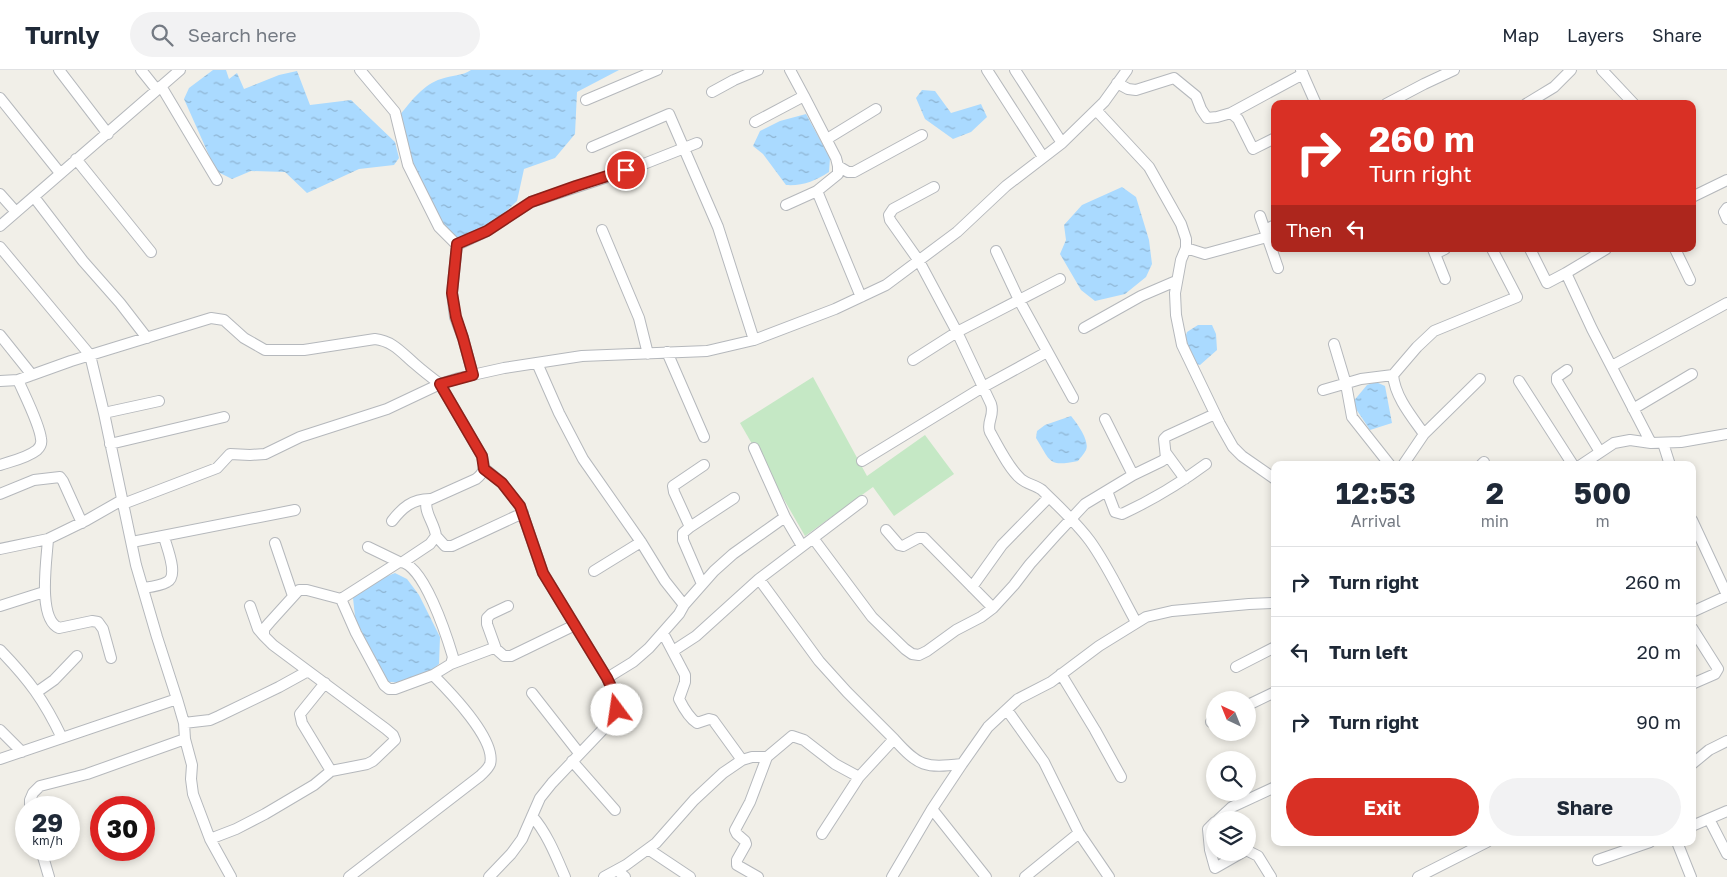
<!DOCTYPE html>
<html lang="en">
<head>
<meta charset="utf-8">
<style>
	body { margin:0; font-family:"Golos Text",sans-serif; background:#f2f2f3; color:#1f2937; height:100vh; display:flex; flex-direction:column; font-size:19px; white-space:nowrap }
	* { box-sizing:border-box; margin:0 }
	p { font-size:16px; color:#747a83 }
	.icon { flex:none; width:28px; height:28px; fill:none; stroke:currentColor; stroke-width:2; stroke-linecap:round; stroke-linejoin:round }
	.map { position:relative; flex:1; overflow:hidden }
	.side { position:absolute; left:1271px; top:391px; width:425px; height:385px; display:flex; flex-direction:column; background:#fff; border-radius:10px; box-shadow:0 2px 8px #0003 }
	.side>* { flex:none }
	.banner { position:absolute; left:1271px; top:30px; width:425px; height:152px; border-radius:10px; box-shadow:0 2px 8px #0003; background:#d93025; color:#fff; overflow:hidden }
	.needle { width:32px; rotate:317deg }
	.buttons { position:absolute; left:1206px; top:621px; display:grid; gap:10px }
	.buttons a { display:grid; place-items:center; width:50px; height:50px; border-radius:50%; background:#fff; box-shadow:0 2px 8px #0003; font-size:25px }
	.speed { position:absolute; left:15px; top:726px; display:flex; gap:10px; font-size:25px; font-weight:700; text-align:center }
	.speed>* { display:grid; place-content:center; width:65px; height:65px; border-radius:50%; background:#fff; box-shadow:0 2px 8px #0003; line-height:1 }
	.speed small { font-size:12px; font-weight:400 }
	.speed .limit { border:8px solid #d22; background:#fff; color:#111 }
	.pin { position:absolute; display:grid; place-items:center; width:42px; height:42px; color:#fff; margin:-21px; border:2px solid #fff; border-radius:50%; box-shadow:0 1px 5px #0007 }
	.me { position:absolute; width:55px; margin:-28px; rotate:346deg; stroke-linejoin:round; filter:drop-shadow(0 0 4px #0008) }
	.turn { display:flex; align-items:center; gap:18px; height:105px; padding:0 15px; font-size:22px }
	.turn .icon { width:65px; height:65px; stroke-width:2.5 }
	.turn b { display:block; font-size:35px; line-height:42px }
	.then { display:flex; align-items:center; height:48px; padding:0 15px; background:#0003; gap:10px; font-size:19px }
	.eta { display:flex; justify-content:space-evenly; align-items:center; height:85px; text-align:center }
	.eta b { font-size:30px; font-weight:700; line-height:35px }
	.primary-button { display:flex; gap:10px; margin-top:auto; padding:10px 15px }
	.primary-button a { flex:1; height:58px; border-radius:30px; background:#d93025; color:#fff; font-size:20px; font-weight:700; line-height:58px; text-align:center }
	.primary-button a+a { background:#f2f2f3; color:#1f2937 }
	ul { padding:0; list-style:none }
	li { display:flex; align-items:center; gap:15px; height:70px; padding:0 15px; border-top:1px solid #e0e1e3 }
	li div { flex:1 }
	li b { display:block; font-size:19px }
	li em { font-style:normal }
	header { display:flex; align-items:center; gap:30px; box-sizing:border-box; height:70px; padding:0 25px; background:#fff; border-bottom:1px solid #e0e1e3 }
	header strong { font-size:24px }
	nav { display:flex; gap:28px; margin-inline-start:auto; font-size:18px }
	.search { width:350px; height:45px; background:#f2f2f3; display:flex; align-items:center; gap:12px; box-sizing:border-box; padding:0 18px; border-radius:28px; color:#747a83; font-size:19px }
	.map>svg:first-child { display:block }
	.park { fill:#c5e8c5 }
	.water { fill:url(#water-ripples) }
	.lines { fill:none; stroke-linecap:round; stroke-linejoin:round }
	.minor-casing { stroke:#b5b8bc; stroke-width:12 }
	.minor { stroke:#fff; stroke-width:10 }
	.route-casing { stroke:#8d1f18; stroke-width:12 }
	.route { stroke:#d93025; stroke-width:9 }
</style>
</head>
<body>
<header>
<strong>Turnly</strong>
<div class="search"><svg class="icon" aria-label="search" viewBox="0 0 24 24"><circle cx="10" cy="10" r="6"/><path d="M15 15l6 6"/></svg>Search here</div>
<nav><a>Map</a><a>Layers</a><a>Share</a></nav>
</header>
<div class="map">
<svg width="1727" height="807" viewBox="0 0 1727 807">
	<defs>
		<pattern id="water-ripples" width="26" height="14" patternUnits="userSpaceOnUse" patternTransform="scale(1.25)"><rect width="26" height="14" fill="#aadaff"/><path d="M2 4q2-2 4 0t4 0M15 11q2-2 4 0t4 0" fill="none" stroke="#8eb4d2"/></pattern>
	</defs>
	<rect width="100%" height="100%" fill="#f1efe8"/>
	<path class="park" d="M813,307l54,99 58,-41 29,39 -60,42 -21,-29 -68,49 -65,-113z"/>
	<path class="water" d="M213,0h13l3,9 8,-6 7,16 35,-14 18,-4 13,34 41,-5 44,42 4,16 -5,7 -35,4 -52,24 -22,-21 -34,-1 -19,8 -16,-8 -32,-72 5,-11z
		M471,0h148l-42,22 -2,42 -20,24 -31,11 -7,32 -18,17 -28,20 -17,2 -30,-48 -22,-55 -2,-22c11,-14 24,-31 41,-36 11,-4 21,-3 30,-9z
		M922,20l13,1 16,22 30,-9 6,13 -16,15 -18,7 -28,-20 -9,-21z
		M806,44l24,44 -1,14c-14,9 -26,14 -43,13l-23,-31 -10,-8 7,-15 20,-10z
		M1122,117l14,10 13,43 3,24 -6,13 -21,17 -30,7 -14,-11 -21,-36 6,-14 -2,-15 18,-20z
		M1198,255h14l4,9 1,16 -17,15 -6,-2 -10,-22 3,-9z
		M1376,312l9,4 7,37 -22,7 -18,-27 15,-18z
		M1071,346c6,7 19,25 15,34 -2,4 -6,8 -8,11 -30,6 -27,1 -42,-23l1,-7 8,-6z
		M395,503l12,6 12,16 21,42 -1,27c-20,16 -25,20 -51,18l-32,-57 -3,-27 17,-15z"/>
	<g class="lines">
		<g class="minor-casing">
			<path id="minor" d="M59,0l49,64
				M141,0l16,20
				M360,0l35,42 13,53 31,62 18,18 30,-14 44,-29 95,-31 71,-28
				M790,0l14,26
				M987,0l56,87
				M1015,0l47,73
				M1301,0l15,34
				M1602,0l32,34
				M1117,13l11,6 8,1 38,-12 22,18 5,13 6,9 10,-1 14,-4 7,6 15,30 22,-11
				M161,16l56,94
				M712,22l22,-12 24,-10
				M0,28l60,75
				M586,30l71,-30
				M1386,34l38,-20 30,-14
				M1526,34l28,-17 17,-17
				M1096,40l53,57 32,57 5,15v9l-5,12 -6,33 1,22 6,30 38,79 13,23 9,9 33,23
				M1231,43l72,-39
				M755,52l49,-26 32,62 2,8v8l-21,17 -31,14
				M827,69l49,-30
				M592,77l77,-33 49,113 36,113
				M76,89l75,93
				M838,96l10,6h6l68,-37
				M934,117l-41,22 -4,6 1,5 29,41 38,71 34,72c4,12 -5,18 -1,28 8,14 19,37 31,47 6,5 14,6 21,11 16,16 34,32 48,51 18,25 31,54 46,81
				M817,121l44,106
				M0,124l16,18
				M34,127l49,64 37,42 27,35
				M1692,127l35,-17
				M1727,138l-3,4 3,7
				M1260,146l18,52
				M0,156l180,-156
				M602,160l37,88 9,36
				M1265,160l10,-5
				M457,175l-5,48 3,24 8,21 10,37
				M0,177l90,108 14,58 32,152 21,72 20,62 7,24 1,16 -98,35 -47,12 -7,7 -3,7v8
				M1186,178l19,6 62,-17
				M1433,179l12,30
				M1530,179l17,34 19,-10
				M1606,179l-40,24 26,56 59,114
				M1675,179l15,31
				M996,181l23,49 54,98
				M1435,184l10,-5
				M1084,258l57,-32 35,-15
				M0,265l32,40
				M1334,274l12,40 6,33 38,48
				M667,282l37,85
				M913,290l44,-28 103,-53
				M537,293l22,50 24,46 58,83 24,39 19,24
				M1612,296l115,-63
				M1567,300l-10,7v4l43,71
				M0,311l18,-1 53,-19 140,-43 13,2 20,18 21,12h39l71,-11c18,2 27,14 40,25 8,7 17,14 25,20l19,-6 45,-10 78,-12 125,-5 47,-11 81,-31 51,-24 71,-53 49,-46 56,-43 42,-41 23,-32
				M1519,311l54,84
				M1323,320l38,-11 32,-4
				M1633,339l59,-35
				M104,343l55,-12
				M1105,349l28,56
				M1424,364c-12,-17 -29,-37 -31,-59l24,-28 17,-16 83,-34 -25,-48
				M1663,373l7,22
				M110,374l114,-27
				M1166,383l19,26
				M862,391l121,-74 64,-35
				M0,395c12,-4 27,-7 37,-15 3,-3 5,-7 4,-11 -1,-14 -17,-45 -23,-59
				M1403,395l21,-31 56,-55
				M1481,395l3,-3
				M1581,395l33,-22 16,-3 21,3 30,-1 46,-8
				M485,399l17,14 18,23 23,67 64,105 7,15 3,18 -7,11 -58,61 -12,15 -18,41 -11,15 -22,23
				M1107,421l8,21 7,2c30,-14 57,-30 84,-50
				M0,424l34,-14 26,-3 3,4 19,42
				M123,434l94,-36 13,-14 20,1 15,-1 35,-17 87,-28 53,-25 42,72c3,11 3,16 -6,23l-49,22c-4,10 8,23 9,35l-6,8 -27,18
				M785,447l17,29
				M1692,450l35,75
				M392,451c10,-13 20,-22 38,-22
				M690,457l-16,-35 -1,-6 31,-21
				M886,460l13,15 4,1 15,-8h6l69,70
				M436,466l9,10h7l71,-33
				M813,468l59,79 33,32 7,5 7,1 8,-4 29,-21 25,-13 12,-9 21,-23 16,-21 26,-29 29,-31 48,-29 29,-14 4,-3 -2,-19 3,-3 48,-22
				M48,469c-1,19 -11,80 11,89l33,-7 6,1 5,7 8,29
				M132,472l163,-32
				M275,473l18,53
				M368,477l31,15
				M0,479l48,-10 39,-19 35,-20
				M594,501l47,-29
				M759,509l60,82 28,31 47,47
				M702,514l-19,-44v-7l7,-6 44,-29
				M972,517l30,-42 47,-48
				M143,518c7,-1 17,-2 24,-6 12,-6 0,-34 -3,-45
				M0,536l44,-14
				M250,536l8,23 6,7
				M1692,542l35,-16
				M1692,558l26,41 -3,5 -23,10
				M663,563l22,42v7l-6,17c4,8 10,19 18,24l12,-4 4,1 29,40
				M496,579l-9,-25v-6l4,-4 17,-8
				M0,580c29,30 44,50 62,88
				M673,581l23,-15 63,-57 103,-78
				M451,594l40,-15h5l8,7h7l64,-31
				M1236,597l39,-20
				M1061,604l34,56 26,47
				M607,608l26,-16 16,-14 30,-34 5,-9 30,-34 19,-17 52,-37 -31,-69
				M325,613l-25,31 2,9 29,48
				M37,622l17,-12 23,-24
				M532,623l47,60
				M1248,635l27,-13
				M1007,640l37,52 35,71 30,44
				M1211,652l4,-2
				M184,653l26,-3 9,-4 60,-29 29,-16
				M0,660l22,22
				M185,669l7,26 -1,14 2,15 17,45 21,38
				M0,689l177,-60
				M572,691l43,49
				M1692,694l17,-14 18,-9
				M932,739l54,68
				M532,746c15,17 24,40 33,61
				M1709,749l18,35
				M1218,750l14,-13 43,-20
				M1215,752l-7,7 2,21 5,18 28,-16
				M1692,756l35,-15
				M822,764l37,-57
				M210,769l26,-10 29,-15 49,-29 17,-14 36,-7 6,-3 22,-21 -2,-5 -7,-6 -113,-84 -9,-9v-7l6,-7 29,-32h8l34,9
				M1677,772l14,35
				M648,779l42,28
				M41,780l8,27
				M1248,781l10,5 13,21
				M1598,790l52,-18
				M617,800l8,7
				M349,807l131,-101c4,-4 8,-7 10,-12 7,-24 -41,-73 -57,-89l-38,14h-6l-5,-4 -28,-52 -15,-34 58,-37c24,-1 48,75 54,95l-2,7 -18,11
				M604,807l22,-12 30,-22 38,-43 29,-27 19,-13 10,-3h15l25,-21 12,4 31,24 24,13 35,-38c25,28 31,29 68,25
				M758,807l-21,-12v-5l9,-16 -1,-3 -8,-7 -2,-4 15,-28 17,-45
				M892,807l40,-68 30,-45 26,-37 30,-28 33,-17 48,-36 47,-29 26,-6 77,-7 26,-1
				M1025,807l54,-44
				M1418,807l69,-35"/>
		</g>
		<use href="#minor" class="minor"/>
	</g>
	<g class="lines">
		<g class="route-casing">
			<path id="route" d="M617,640l-3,-17 -7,-15 -64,-105 -23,-67 -18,-23 -18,-14 -2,-13 -42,-72 33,-9 -10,-37 -7,-21 -4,-24 5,-49 30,-13 44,-29 45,-16 50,-16"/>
		</g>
		<use href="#route" class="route"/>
	</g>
</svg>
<div class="buttons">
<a><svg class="needle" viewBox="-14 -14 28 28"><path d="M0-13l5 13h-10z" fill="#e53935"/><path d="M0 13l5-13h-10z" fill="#747a83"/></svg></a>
<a><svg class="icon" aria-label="search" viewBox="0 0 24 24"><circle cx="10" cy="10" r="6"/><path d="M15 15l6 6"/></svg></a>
<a><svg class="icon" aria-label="layers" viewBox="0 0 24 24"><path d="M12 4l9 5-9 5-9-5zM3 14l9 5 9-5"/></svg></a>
</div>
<div class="speed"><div>29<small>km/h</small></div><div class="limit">30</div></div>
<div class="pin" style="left:626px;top:100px;background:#d93025"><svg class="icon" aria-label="arrive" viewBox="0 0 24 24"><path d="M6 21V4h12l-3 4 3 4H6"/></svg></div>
<svg class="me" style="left:617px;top:640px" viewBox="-20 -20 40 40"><circle r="19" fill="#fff"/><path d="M0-13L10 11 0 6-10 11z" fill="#d93025"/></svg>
<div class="banner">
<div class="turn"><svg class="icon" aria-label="right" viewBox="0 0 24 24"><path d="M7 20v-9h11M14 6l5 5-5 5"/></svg><div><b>260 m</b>Turn right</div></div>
<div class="then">Then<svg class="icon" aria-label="left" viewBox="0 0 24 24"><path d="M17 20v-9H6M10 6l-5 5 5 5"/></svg></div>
</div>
<section class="side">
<div class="eta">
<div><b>12:53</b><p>Arrival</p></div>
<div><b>2</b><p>min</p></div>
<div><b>500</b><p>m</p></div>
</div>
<ul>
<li><svg class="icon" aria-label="right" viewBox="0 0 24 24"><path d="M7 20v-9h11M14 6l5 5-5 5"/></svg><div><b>Turn right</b></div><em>260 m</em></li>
<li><svg class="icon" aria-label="left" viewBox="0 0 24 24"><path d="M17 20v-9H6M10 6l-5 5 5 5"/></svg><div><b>Turn left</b></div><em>20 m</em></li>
<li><svg class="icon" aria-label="right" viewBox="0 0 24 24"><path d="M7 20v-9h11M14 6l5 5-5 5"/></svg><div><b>Turn right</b></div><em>90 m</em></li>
</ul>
<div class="primary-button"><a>Exit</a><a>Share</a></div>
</section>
</div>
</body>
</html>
